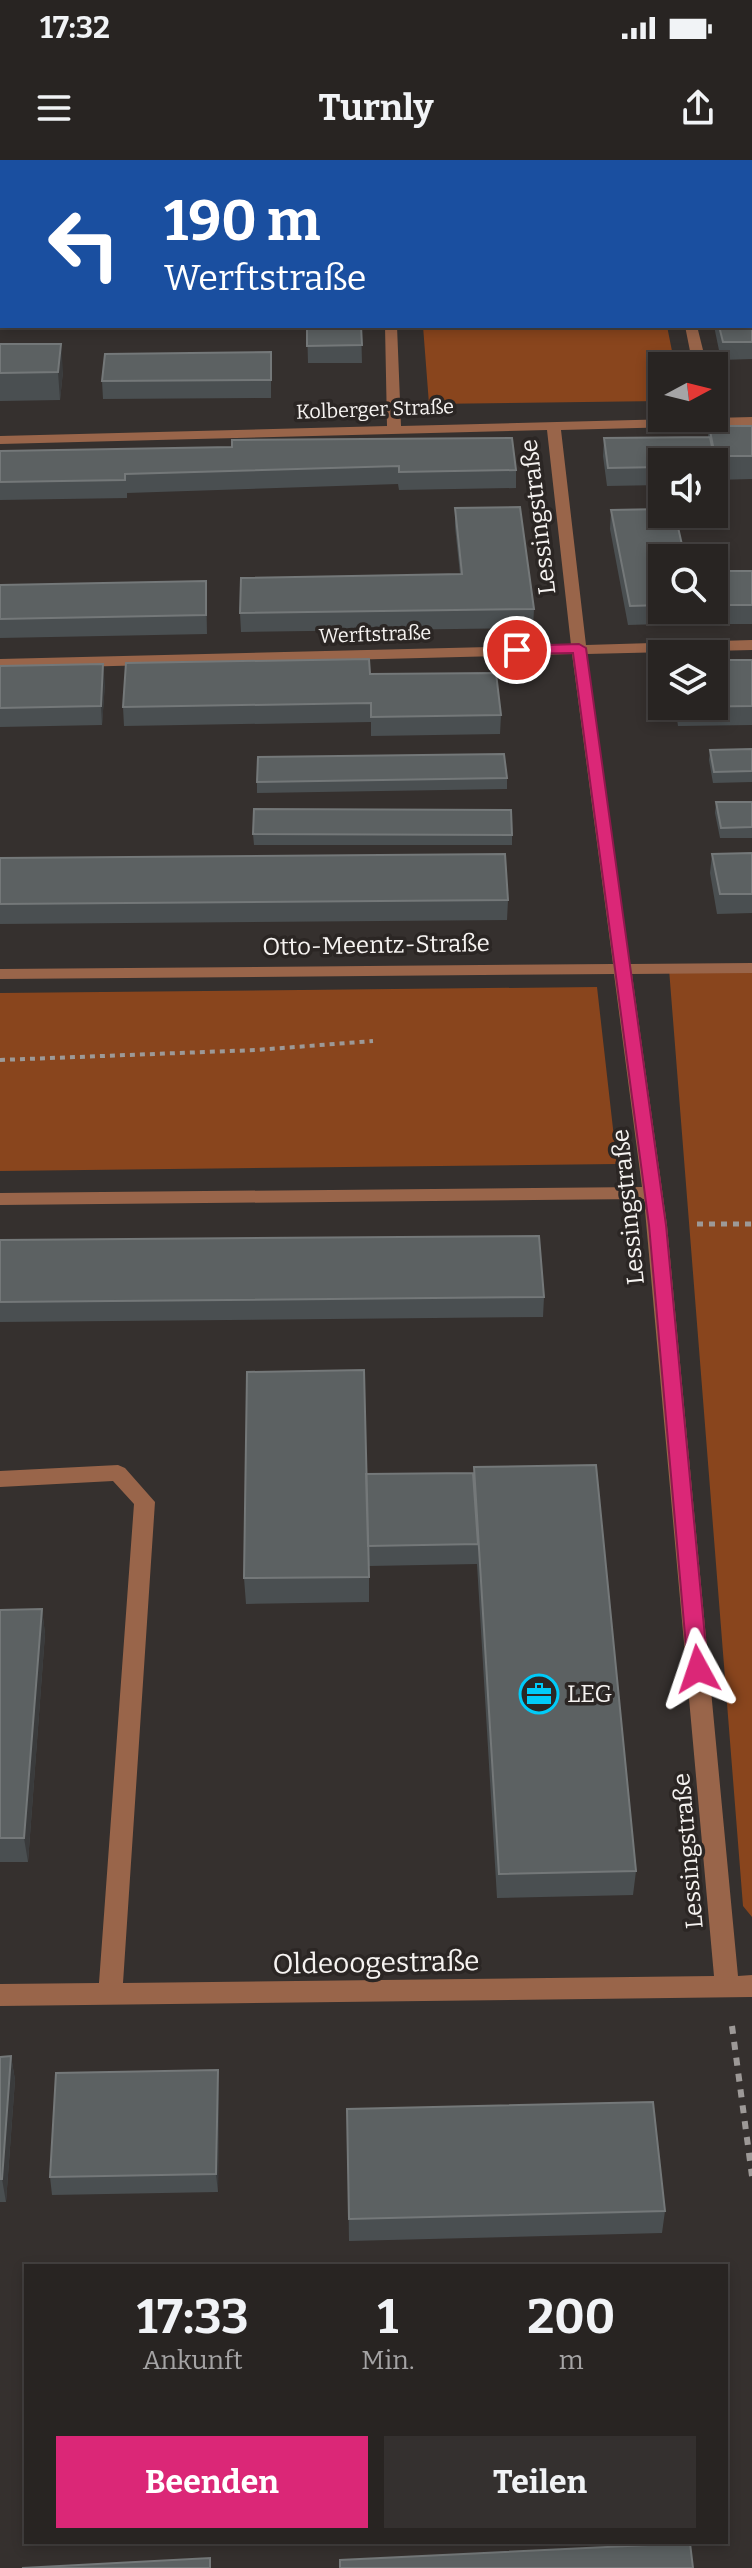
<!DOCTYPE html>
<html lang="de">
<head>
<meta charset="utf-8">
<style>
	body { margin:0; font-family:Bitter,serif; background:#34302f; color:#f1f3f6; height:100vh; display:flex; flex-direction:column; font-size:30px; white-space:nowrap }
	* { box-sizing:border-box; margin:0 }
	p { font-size:26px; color:#a5a4a5 }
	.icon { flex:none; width:44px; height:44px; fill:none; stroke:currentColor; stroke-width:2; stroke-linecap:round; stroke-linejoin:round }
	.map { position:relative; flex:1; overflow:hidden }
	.panel { position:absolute; left:24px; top:2104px; width:704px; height:280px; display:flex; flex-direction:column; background:#282422; border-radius:0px; box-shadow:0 4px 12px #0003,0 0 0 2px #444140 }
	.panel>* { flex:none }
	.guide { position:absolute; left:0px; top:0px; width:752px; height:168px; box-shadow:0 4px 12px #0003,0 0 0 2px #444140; background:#1a4fa0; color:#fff; overflow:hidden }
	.needle { width:52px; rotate:83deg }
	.fabs { position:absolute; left:648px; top:192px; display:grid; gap:16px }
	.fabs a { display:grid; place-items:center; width:80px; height:80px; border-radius:0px; background:#282422; box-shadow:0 4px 12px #0003,0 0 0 2px #444140; font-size:40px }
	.pin { position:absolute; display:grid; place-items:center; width:68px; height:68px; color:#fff; margin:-34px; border:4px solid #fff; border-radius:50%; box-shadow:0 2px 8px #0007 }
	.me { position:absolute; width:88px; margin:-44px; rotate:355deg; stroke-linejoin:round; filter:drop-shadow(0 0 6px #0008) }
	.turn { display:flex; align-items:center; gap:28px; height:168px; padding:0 32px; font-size:36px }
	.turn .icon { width:104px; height:104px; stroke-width:2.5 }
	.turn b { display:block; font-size:56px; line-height:68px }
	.eta { display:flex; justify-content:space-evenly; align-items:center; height:136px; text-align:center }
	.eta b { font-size:48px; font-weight:700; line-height:56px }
	.cta { display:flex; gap:16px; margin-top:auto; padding:16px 32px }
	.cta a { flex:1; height:92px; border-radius:0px; background:#db2777; color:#fff; font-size:32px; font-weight:700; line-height:92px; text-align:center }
	.cta a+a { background:#34302f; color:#f1f3f6 }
	.status { display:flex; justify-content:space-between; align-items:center; height:56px; padding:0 40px; background:#282422; direction:ltr }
	.status svg { height:22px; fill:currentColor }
	header { display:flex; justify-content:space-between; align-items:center; height:104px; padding:0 32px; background:#282422; font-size:36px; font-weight:700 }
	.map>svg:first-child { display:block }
	.green { fill:#89451d }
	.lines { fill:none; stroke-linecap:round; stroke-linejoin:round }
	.path-far2 { stroke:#9d9997; stroke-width:4; stroke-dasharray:5 5; stroke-linecap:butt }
	.path-far1 { stroke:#9d9997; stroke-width:5; stroke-dasharray:6 6; stroke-linecap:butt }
	.path { stroke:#9d9997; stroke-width:6; stroke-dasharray:8 8; stroke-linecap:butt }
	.minor { fill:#99654a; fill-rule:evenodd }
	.wall { fill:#4a4f51 }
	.shaded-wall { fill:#3a3b3c }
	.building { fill:#5c6162; stroke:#747879; stroke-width:2 }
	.route { fill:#db2777; stroke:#8e194d; stroke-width:2 }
	.labels { text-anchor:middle; stroke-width:7; stroke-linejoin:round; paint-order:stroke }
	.far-street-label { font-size:20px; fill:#f6f3f1; stroke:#2b2624 }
	.street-label { font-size:24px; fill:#f6f3f1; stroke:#2b2624 }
	.poi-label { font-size:24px; fill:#f6f3f1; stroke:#2b2624; text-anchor:start }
	.near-street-label { font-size:28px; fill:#f6f3f1; stroke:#2b2624 }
</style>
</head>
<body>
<div class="status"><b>17:32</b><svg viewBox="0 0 49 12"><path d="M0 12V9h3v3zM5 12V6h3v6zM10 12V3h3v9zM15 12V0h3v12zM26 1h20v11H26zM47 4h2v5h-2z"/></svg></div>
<header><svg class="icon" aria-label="menu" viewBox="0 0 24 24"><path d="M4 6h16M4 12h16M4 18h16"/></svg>Turnly<svg class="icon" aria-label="share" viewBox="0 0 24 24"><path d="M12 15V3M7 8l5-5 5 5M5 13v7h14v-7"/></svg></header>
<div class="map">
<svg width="752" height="2408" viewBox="0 0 752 2408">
	<rect width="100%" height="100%" fill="#35302e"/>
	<path class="green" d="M423,166h244l8,40h-13v35l-233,3z
		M669,809l83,1v947l-9,-11z
		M597,827l20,177 -617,7v-178z"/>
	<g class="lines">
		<path class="path-far2" d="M0,900l256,-10 117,-9"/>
		<path class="path-far1" d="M697,1064h55"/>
		<path class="path" d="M732,1866l20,150"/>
		<path class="minor" d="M381,0h12v2h-12z
			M647,0h12v2h-12z
			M385,166h12l4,100 351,-9v8l-191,5 25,215 166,-5v10l-165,4 43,310 122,-1v10l-120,1 35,251 71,751 14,-1v22l-752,9v-22l99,-1 35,-479 -21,-23 -113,6v-16l118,-6 7,3 30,34 -32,481 591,-7 -70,-777 -644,6v-12l642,-6 -28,-213 -614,5v-10l613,-5 -41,-310 -572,15v-10l571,-14 -24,-215 -547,14v-8l387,-10z
			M685,166h12l10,40h-14z"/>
	</g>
	<path class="wall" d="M0,6h2v49h-2z
		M0,74h2v53h-2z
		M752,110v89l-31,1 -7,-34h36z
		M307,166h54l1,37h-54z
		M0,184l63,27 -3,29 -60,1z
		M271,192v46l-168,1 -1,-18z
		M709,266h43v53l-37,1 -1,5v-23h-52v23l-55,1 -4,-30 1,-18 104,-1z
		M0,291l516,19v18l-117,2 -1,-6 -271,9v5l-127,2z
		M455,348l79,101 -1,19 -292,4 -1,-19 220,-39 -5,-47z
		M611,350l51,48v52h33l-1,13 -66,2 -18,-96z
		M714,411h38v53h-33l-5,-27z
		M206,421l1,53 -207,4v-53z
		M752,500v65l-74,1 -3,-20h39z
		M0,506l105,17 -3,42 -102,2z
		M370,514l131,41 -1,19 -129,2v-14l-247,4 -1,-19z
		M752,589v33l-39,1 -4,-23 1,-10z
		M507,618v11l-250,4v-11z
		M716,642h36v36h-32l-5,-25z
		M253,674l259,1v10h-258z
		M752,693v60l-35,1 -7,-41 2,-19z
		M0,698l508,42 -1,20 -507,4z
		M0,1080l544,57 -1,20 -543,5z
		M473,1313l163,398 -3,24 -136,3 -20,-334 -108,2v36l-123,2 -2,-26 122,-104z
		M42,1449l3,25 -17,228h-28v-252z
		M11,1896l4,24 -9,122h-6v-145z
		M219,1928l-1,104 -166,3 -2,-18z
		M347,1949l318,102 -3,22 -313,8z"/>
	<path class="shaded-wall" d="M61,184l2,27 -3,29 -2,-28z
		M103,504l2,19 -3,42 -1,-19z
		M42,1449l3,25 -17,228 -4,-24z
		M11,1896l4,24 -9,122 -4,-23z
		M218,1910l1,18 -1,104 -2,-18z"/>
	<path class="building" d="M311,0h52v2h-52z
		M683,0h52l1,2h-52z
		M0,6h2v23h-2z
		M0,74h2v25h-2z
		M750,110h2v72h-29l-4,-16h31z
		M307,166h54l1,19 -55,1z
		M0,184h61l-3,28 -58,1z
		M271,192v28l-169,1 3,-27z
		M709,266h43v30h-37z
		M710,277l6,30h-2v-5h-52v5l-54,1 -4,-30z
		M512,278l4,32 -117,2v-6l-274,8v6l-125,2v-31l232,-4v-7z
		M520,347l14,102 -294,4 1,-35 221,-4 -7,-66z
		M662,349v5h13l10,44h-23v47l-32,1 -19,-96z
		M714,411h38v34h-31z
		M206,421v34l-206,4v-34z
		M369,499l1,15 126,-1 5,42 -130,2v-14l-248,4 3,-44z
		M714,500h38v46l-72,1 34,-1z
		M103,504l-2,42 -101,2v-42z
		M752,589v22l-38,1 -4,-22z
		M504,594l3,24 -250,4 1,-25z
		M716,642h36v25l-31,1z
		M254,649l257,1 1,25 -259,-1z
		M752,693v41h-32l-8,-40z
		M505,694l3,46 -508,4v-46z
		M539,1076l5,61 -544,5v-62z
		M364,1210l5,207 -125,1 3,-206z
		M596,1305l40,406 -137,3 -25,-407z
		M473,1313l5,71 -110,2 -2,-72z
		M42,1449l-18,229h-24v-228z
		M11,1896l-9,123h-2v-122z
		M218,1910l-2,104 -166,3 6,-104z
		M653,1942l12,109 -316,8 -2,-110z
		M690,2383l3,25h-353v-8z
		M210,2398v10h-188z"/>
	<path class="route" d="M579,484l7,4 80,577 42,444 -3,6h-14l-3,-6 -39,-444 -76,-572 -56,1 -7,-4 7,-4z"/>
	<defs>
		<g id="office-ring" transform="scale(2)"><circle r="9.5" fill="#2b2624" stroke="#00cbf9" stroke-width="1.5"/><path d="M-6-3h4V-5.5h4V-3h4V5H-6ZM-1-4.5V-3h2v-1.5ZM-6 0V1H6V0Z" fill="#00cbf9"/></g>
	</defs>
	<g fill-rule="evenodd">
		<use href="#office-ring" x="539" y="1534"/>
	</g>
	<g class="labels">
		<g class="far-street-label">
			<text transform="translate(375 249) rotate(-2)" y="7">Kolberger Straße</text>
			<text transform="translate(375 474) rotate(-2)" y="7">Werftstraße</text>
		</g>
		<g class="street-label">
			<text transform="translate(538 357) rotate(-97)" y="8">Lessingstraße</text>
			<text transform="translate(376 785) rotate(-1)" y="8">Otto-Meentz-Straße</text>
			<text transform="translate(628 1047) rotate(-96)" y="8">Lessingstraße</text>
			<text transform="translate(688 1691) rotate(-95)" y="8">Lessingstraße</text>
		</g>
		<g class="poi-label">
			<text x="567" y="1542">LEG</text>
		</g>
		<g class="near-street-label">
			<text transform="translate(376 1802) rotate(-1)" y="10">Oldeoogestraße</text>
		</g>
	</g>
</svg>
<div class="fabs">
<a><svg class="needle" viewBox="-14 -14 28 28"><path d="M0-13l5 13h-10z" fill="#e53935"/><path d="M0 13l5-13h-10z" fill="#a5a4a5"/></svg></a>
<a><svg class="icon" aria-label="sound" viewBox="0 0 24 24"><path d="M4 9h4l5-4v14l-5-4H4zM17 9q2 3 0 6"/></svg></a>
<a><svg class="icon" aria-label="search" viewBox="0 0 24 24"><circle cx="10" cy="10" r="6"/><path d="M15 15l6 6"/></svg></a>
<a><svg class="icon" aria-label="layers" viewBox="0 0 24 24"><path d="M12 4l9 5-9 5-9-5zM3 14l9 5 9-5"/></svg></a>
</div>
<div class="pin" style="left:517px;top:490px;background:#d93025"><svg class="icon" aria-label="arrive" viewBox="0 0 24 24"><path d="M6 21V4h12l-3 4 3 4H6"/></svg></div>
<svg class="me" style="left:698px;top:1509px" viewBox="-20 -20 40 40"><path d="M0-17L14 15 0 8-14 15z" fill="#db2777" stroke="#fff" stroke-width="4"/></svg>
<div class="guide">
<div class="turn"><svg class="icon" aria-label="left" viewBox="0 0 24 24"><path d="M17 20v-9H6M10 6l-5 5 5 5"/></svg><div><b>190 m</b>Werftstraße</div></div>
</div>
<section class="panel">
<div class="eta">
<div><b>17:33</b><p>Ankunft</p></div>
<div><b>1</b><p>Min.</p></div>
<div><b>200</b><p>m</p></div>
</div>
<div class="cta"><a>Beenden</a><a>Teilen</a></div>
</section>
</div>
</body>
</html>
